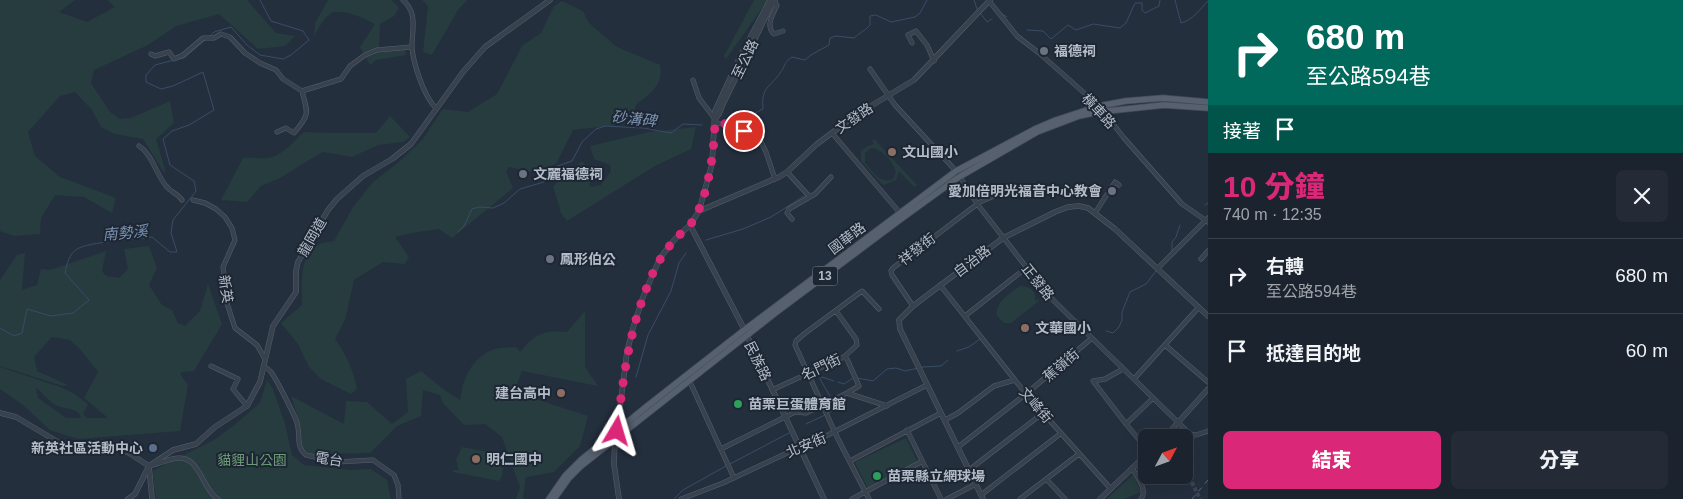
<!DOCTYPE html>
<html lang="zh-TW">
<head>
<meta charset="utf-8">
<style>
	body { margin:0; font-family:Arial,"Noto Sans TC",sans-serif; background:#242b36; color:#f1f3f6; height:100vh; display:flex; flex-direction:column; font-size:19px; white-space:nowrap }
	* { box-sizing:border-box; margin:0 }
	p { font-size:16px; color:#a0a4aa }
	.icon { flex:none; width:28px; height:28px; fill:none; stroke:currentColor; stroke-width:2; stroke-linecap:round; stroke-linejoin:round }
	.map { position:relative; flex:1; overflow:hidden }
	.sheet { display:flex; flex-direction:column; background:#1b232e; width:475px }
	.sheet>* { flex:none }
	.banner { background:#00695c; color:#fff; overflow:hidden }
	.needle { width:32px; rotate:49deg }
	.fabs { position:absolute; left:1138px; top:429px; display:grid; gap:10px }
	.fabs a { display:grid; place-items:center; width:55px; height:55px; border-radius:8px; background:#1b232e; box-shadow:0 5px 20px #0002,0 0 0 1px #39404a; font-size:25px }
	.pin { position:absolute; display:grid; place-items:center; width:42px; height:42px; color:#fff; margin:-21px; border:2px solid #fff; border-radius:50%; box-shadow:0 1px 5px #0007 }
	.me { position:absolute; width:55px; margin:-28px; rotate:7deg; stroke-linejoin:round; filter:drop-shadow(0 0 4px #0008) }
	.turn { display:flex; align-items:center; gap:18px; height:105px; padding:0 15px; font-size:22px }
	.turn .icon { width:65px; height:65px; stroke-width:2.5 }
	.turn b { display:block; font-size:35px; line-height:42px }
	.then { display:flex; align-items:center; height:48px; padding:0 15px; background:#0003; gap:10px; font-size:19px }
	.round { display:grid; place-items:center; flex:none; width:52px; height:52px; border-radius:8px; background:#242b36 }
	.head { display:flex; align-items:center; justify-content:space-between; height:85px; padding:0 15px }
	h1 { font-size:30px; font-weight:800; line-height:38px; color:#db2777 }
	.button { display:flex; gap:10px; margin-top:auto; padding:10px 15px }
	.button a { flex:1; height:58px; border-radius:8px; background:#db2777; color:#fff; font-size:20px; font-weight:800; line-height:58px; text-align:center }
	.button a+a { background:#242b36; color:#f1f3f6 }
	ul { padding:0; list-style:none }
	li { display:flex; align-items:center; gap:15px; height:75px; padding:0 15px; border-top:1px solid #39404a }
	li div { flex:1 }
	li b { display:block; font-size:19px }
	li em { font-style:normal }
	main { display:flex; flex:1; min-height:0 }
	.map>svg:first-child { display:block }
	.green { fill:#263c3f; fill-rule:evenodd }
	.lines { fill:none; stroke-linecap:round; stroke-linejoin:round }
	.stream { stroke:#394c67; stroke-width:1 }
	.minor-tunnel { stroke:#3a4453; stroke-width:4; stroke-dasharray:4 2; stroke-linecap:butt }
	.minor-casing { stroke:#565f6c; stroke-width:5 }
	.tertiary-casing { stroke:#565f6c; stroke-width:5.5 }
	.primary-casing { stroke:#414a57; stroke-width:7 }
	.minor { stroke:#38414e; stroke-width:4 }
	.tertiary { stroke:#38414e; stroke-width:4.5 }
	.primary { stroke:#56606e; stroke-width:5.5 }
	.rail { stroke:#5a6575; stroke-width:1; stroke-dasharray:5 5; stroke-linecap:butt }
	.route { stroke:#db2777; stroke-width:9; stroke-dasharray:0 16.2 }
	.worship-dot { fill:#6b7280; stroke:#1d2633; stroke-width:2 }
	.education-dot { fill:#8d6e63; stroke:#1d2633; stroke-width:2 }
	.leisure-dot { fill:#2e9e5b; stroke:#1d2633; stroke-width:2 }
	.service-dot { fill:#5c6f8a; stroke:#1d2633; stroke-width:2 }
	.labels { text-anchor:middle; stroke-width:4; stroke-linejoin:round; paint-order:stroke }
	.shield { fill:#1d2633; stroke:#878f9c; stroke-width:1 }
	.shield-label { font-size:12px; font-weight:bold; fill:#b4bcc9 }
	.poi-label { font-size:14px; font-weight:bold; fill:#b4bcc9; stroke:#1d2633; text-anchor:start }
	.street-label { font-size:14px; fill:#b4bcc9; stroke:#1d2633 }
	.park-label { font-size:14px; fill:#6b9a76; stroke:#1d2633 }
	.water-label { font-size:15px; font-style:italic; fill:#7c92b1; stroke:#1d2633 }
</style>
</head>
<body>
<main>
<div class="map">
<svg width="1208" height="499" viewBox="0 0 1208 499">
	<rect width="100%" height="100%" fill="#242f3e"/>
	<path class="green" d="M0,0h75l-16,12 28,10 28,-15 -8,-7h140l29,33 19,3 -10,10 -27,3 -39,-35 -43,12 -28,19 -54,25 -3,13 19,29 10,7 11,-1 39,-17 4,22 -18,16 10,34 -3,-2 -20,-32 -28,-5 -14,-7 -9,-17 -17,-18 -15,4 -32,36 7,24 25,21 56,21 -4,15 -28,-16 -29,-2 -14,23 -1,16 -26,2 -14,-5z
		M328,0h63l8,8 -5,8 -14,8 -1,25 26,-1 1,7 -30,5 -6,5 -10,-18 15,-23c-10,-5 -35,-17 -45,-10 -6,4 -12,15 -16,22l1,-13z
		M422,0h45l-9,10 -26,45 -9,-3 5,-46z
		M754,0h14l-42,59 -2,-3z
		M562,1l21,10 6,12 28,24 43,18c4,22 -11,28 -25,41v17l-62,7 -17,34 -24,8 -23,-5 -3,4 7,17 -61,50 -13,-9 -28,4 -16,4 14,20 -4,7 -22,-2 -29,18 -9,40 -10,19c12,16 18,31 22,50l-6,5 -30,-15 -12,-12 -11,-23 -17,-21 21,-18c0,-19 -4,-49 16,-60 4,-3 11,-3 16,-4l19,-34 20,-25 26,-20 23,-22 21,-31 25,3 29,-18 25,-48 19,-13 13,-27z
		M390,116l20,21 -7,5 -25,3 -26,12 -29,-5 -14,8 -29,18 -19,8 -14,16 -26,-2 22,-42c8,-1 17,1 25,0 14,-2 26,-17 36,-26l22,1h50z
		M696,127l-5,22 -36,17 -88,55 -6,-8 -8,-27 29,-25 7,9 1,17 11,-2 10,-14 -1,-6 -16,-6 -4,-13 59,-14z
		M874,139l43,46 -3,2 -15,-16 -3,9 -12,5 -3,-2 -20,-22v-10l7,-5 6,-2 -2,-3zM871,148c11,1 22,13 25,24l-3,7c-13,6 -20,-8 -28,-16v-10z
		M149,246l8,22 -8,17 13,20 10,5 6,13 7,3 15,-15 8,-27 14,40 -28,47 -12,1 -2,2 8,11 -8,46 -102,8 -28,-9 -27,-25 -23,-16v-22l60,20 13,6 15,11 -5,10 4,4h21l-24,-20 14,-26 -18,-23 -10,-9 -18,-3 -18,20 3,14 31,14 -5,1 -63,-20v-86l17,-25 8,-2 -3,37 15,-5 4,-16 9,1 56,-19 -4,20 4,5 13,2 9,-9 -4,-20zM36,388c7,5 14,15 22,18 8,3 21,2 23,12h-15l-28,-20z
		M1020,286c10,0 17,5 15,15l3,-2 1,2 -28,22h-7l-7,-7c-2,-15 13,-22 23,-30z
		M585,311v56l13,19 -76,-15 -8,21 74,24 -8,30 -26,26 -28,5 -3,20 2,2h-9l4,-12 -18,-50 -17,-13 -21,1 -21,-22 -3,-8 -17,-5 -2,26 -24,10 -27,27 -58,1 -12,-6 1,-20 -10,-32 53,28 2,-23 21,1 25,22 16,-12 -2,-33 15,-8 22,18 17,11c3,-21 11,-41 32,-50 7,-3 16,-2 24,-3l4,5c15,-18 23,-22 47,-20z
		M267,380l6,9 12,35 7,31 12,10 46,5 21,-1 16,11 4,19h-235l-3,-24 1,-5 60,-30 19,-14 27,-23z
		M906,438l12,25 -50,26 -13,-27z
		M462,447l38,7c3,8 5,20 -1,27l-46,-9v-2h6l-3,-10z
		M1133,475l8,17 -17,7h-17z"/>
	<g class="lines">
		<path class="stream" d="M974,0l3,9
			M1175,0l6,23c12,-3 19,-14 27,-22
			M981,14l6,8 5,-3
			M1002,14l5,3
			M1027,30l16,1 8,8 17,-14 8,5 17,-6 27,4 6,-5 9,-20h7v7l3,3 14,-7 1,-6
			M210,36l4,-4 17,-5 16,18 13,10 23,4 8,-4 18,-15 -6,-9 -32,-10 -11,-21
			M178,59l6,-1 21,-18
			M725,120l13,2 25,-13c-2,-23 7,-21 17,-36 6,-7 2,-9 12,-16l13,3 6,-5 18,-10 1,-7 6,-2 18,2c5,-5 11,-7 16,-13v-9l6,-1 15,7 24,-5 5,-4 7,-13
			M1205,205l3,-2
			M458,232l6,-6 8,-17 7,-2 14,1 11,-5 16,-14 24,-7 8,-14 20,-7 10,-19 14,-13 9,-3 38,2 28,5 12,-9 19,1
			M706,240l37,-11 28,-12 33,-21
			M1172,251v-9l4,-5 4,-12
			M0,328l14,8 8,-3 5,-24 24,7 22,-3 16,-13 -24,-27c2,-9 4,-19 12,-24 11,-7 60,-10 75,-12l18,15h7l-6,-19 2,-13 23,-29 -2,-10 -24,-16 -7,-26 9,-8 17,-6 25,-15 -11,-38 -30,14 -12,3 -15,-7v-7l9,-10 19,-5
			M1106,331l7,2 6,-6 3,-7v-8l8,-20 16,-8 10,-13
			M957,351l12,-4 11,-8
			M636,377l12,-42 23,-44 8,-28 7,-10
			M857,378l16,3 14,-12 9,-1 9,3 18,-4 18,-1 7,-6
			M838,382l6,2 9,-6
			M831,398l-11,-19 2,-2 12,4
			M829,413l9,-6 -4,-5
			M806,424l19,-9
			M730,464l59,-31
			M674,499l9,-9 43,-24"/>
		<path class="minor-tunnel" d="M1184,466l16,33"/>
		<g class="minor-casing">
			<path id="minor" d="M403,0c15,14 9,28 9,47 1,16 12,50 24,61
				M989,1l28,35 22,17 60,53 25,32 58,66 26,18
				M774,2l3,3c-4,9 -12,21 -3,29l9,-3
				M912,43l-4,-8 8,-4 11,14 7,16
				M151,54l4,2 14,-4 5,7 9,-4 20,-17h11l7,-4 9,3 15,16 15,10 16,7 7,9 19,12c6,23 8,23 -8,42l-8,-5 -9,4
				M870,69l25,36 61,66 22,34 70,90 142,139 6,1 12,-4
				M693,80l6,18 16,21
				M302,91l39,-12 9,-13 15,-11 12,-5 35,-3
				M715,123l23,2 6,6 10,-4 12,25 9,27
				M832,133l68,80
				M139,146c14,9 17,29 28,41 4,5 11,7 15,13
				M787,172l22,24
				M193,200l12,3 11,6 9,8 7,11 3,12 -12,27 3,20 -2,7 11,34 22,17 8,14
				M1095,213l20,-31 4,3
				M792,219l-5,-6 2,-4 26,-15 16,-17
				M1201,259l7,-8
				M1158,268l50,-50
				M940,285l86,109 85,95
				M913,306l-21,-31 -1,-4 2,-3 87,-66 30,-13 6,4
				M965,316l61,-48
				M1165,345l43,37
				M844,357l3,2 12,27 -12,7
				M211,366l27,13 -5,10 14,17
				M264,367c2,1 5,2 6,4 4,3 26,47 27,52 4,13 -2,23 9,32l31,7 36,-2 21,15 4,10 1,14
				M1123,369l-18,10 -12,2 33,43 20,24
				M1134,379l65,-72
				M690,382l44,96
				M772,390l72,-33 13,-12 -1,-6 -20,-28
				M945,420l13,-7 36,-27 21,-6
				M1126,424l27,-26
				M907,430l34,69
				M958,447l68,-53 66,-56
				M721,449l74,-37 11,1 41,-20 40,13
				M850,461l91,-48
				M149,466c9,-2 15,-5 23,-7 28,-8 29,30 46,40
				M1132,468c5,9 16,22 9,31
				M969,470l74,-57
				M1046,479l19,20
				M981,495l79,-61
				M681,499l42,-16 77,-36 8,-2 119,-60
				M852,499l69,-37
				M869,499l-31,-60 -43,-94 1,-4 8,-7 58,-43 17,18
				M947,499l29,-15
				M1020,499l59,-45"/>
		</g>
		<g class="tertiary-casing">
			<path id="tertiary" d="M715,119l4,-5 4,-10 46,-94 6,-10
				M699,211l80,-34 8,-5 30,-28 39,-29 58,-35 76,-80
				M690,225l52,100 82,174
				M0,413l16,4 52,31 7,1 22,-3 16,1 16,6 20,13 3,33
				M617,431l10,-79 6,-24 10,-31 17,-39 15,-19 15,-14 9,-14 13,-47 3,-53 25,-54 30,-57
				M615,438l-1,26 5,35
				M1164,438l44,-49
				M128,499l7,-5 14,-28 24,-16 23,-6 19,-17 32,-21 13,-24 13,-56 23,-34v-21l2,-9 30,-52 9,-11 26,-23 29,-17 19,-15 52,-72 22,-25 65,-47
				M983,499l-83,-170 -1,-9 14,-14 90,-68 52,-26 13,-5 11,-1 9,2 27,21 93,87
				M1100,499l46,-44"/>
		</g>
		<g class="primary-casing">
			<path id="primary" d="M549,499l16,-23 16,-16 65,-53 97,-76 213,-160 79,-42 21,-9 43,-14 27,-5 37,-3 45,4
				M554,499l15,-21 12,-12 193,-152 127,-95 58,-42 78,-45 42,-16 19,-4 66,-7 44,3"/>
		</g>
		<use href="#minor" class="minor"/>
		<use href="#tertiary" class="tertiary"/>
		<use href="#primary" class="primary"/>
		<path class="rail" d="M1192,499l16,-19"/>
	</g>
	<g class="lines">
		<path class="route" d="M617,431c6,-52 12,-102 33,-151 6,-16 15,-29 26,-42 4,-4 10,-8 14,-13 18,-23 24,-73 25,-102l23,2 6,6"/>
	</g>
	<g class="worship-dot">
		<circle cx="1044" cy="51" r="5"/>
		<circle cx="523" cy="174" r="5"/>
		<circle cx="1112" cy="191" r="5"/>
		<circle cx="550" cy="259" r="5"/>
	</g>
	<g class="education-dot">
		<circle cx="892" cy="152" r="5"/>
		<circle cx="1025" cy="328" r="5"/>
		<circle cx="561" cy="393" r="5"/>
		<circle cx="476" cy="459" r="5"/>
	</g>
	<g class="leisure-dot">
		<circle cx="738" cy="404" r="5"/>
		<circle cx="877" cy="476" r="5"/>
	</g>
	<circle class="service-dot" cx="153" cy="448" r="5"/>
	<g class="labels">
		<rect class="shield" x="812.5" y="266.5" width="25" height="19" rx="4"/>
		<g class="shield-label">
			<text x="825" y="280">13</text>
		</g>
		<g class="poi-label">
			<text x="1054" y="56">福德祠</text>
			<text x="902" y="157">文山國小</text>
			<text x="533" y="179">文麗福德祠</text>
			<text x="1102" y="196" text-anchor="end">愛加倍明光福音中心教會</text>
			<text x="560" y="264">鳳形伯公</text>
			<text x="1035" y="333">文華國小</text>
			<text x="551" y="398" text-anchor="end">建台高中</text>
			<text x="748" y="409">苗栗巨蛋體育館</text>
			<text x="143" y="453" text-anchor="end">新英社區活動中心</text>
			<text x="486" y="464">明仁國中</text>
			<text x="887" y="481">苗栗縣立網球場</text>
		</g>
		<g class="street-label">
			<text transform="translate(745 59) rotate(-64)" y="5">至公路</text>
			<text transform="translate(1099 111) rotate(47)" y="5">橫車路</text>
			<text transform="translate(854 118) rotate(-34)" y="5">文發路</text>
			<text transform="translate(312 237) rotate(-60)" y="5">龍岡道</text>
			<text transform="translate(847 238) rotate(-37)" y="5">國華路</text>
			<text transform="translate(917 249) rotate(-38)" y="5">祥發街</text>
			<text transform="translate(972 261) rotate(-37)" y="5">自治路</text>
			<text transform="translate(1038 282) rotate(51)" y="5">正發路</text>
			<text transform="translate(226 289) rotate(82)" y="5">新英</text>
			<text transform="translate(758 361) rotate(64)" y="5">民族路</text>
			<text transform="translate(1061 365) rotate(-40)" y="5">蕉嶺街</text>
			<text transform="translate(821 367) rotate(-26)" y="5">名門街</text>
			<text transform="translate(1036 405) rotate(49)" y="5">文峰街</text>
			<text transform="translate(806 445) rotate(-23)" y="5">北安街</text>
			<text transform="translate(329 459) rotate(9)" y="5">電台</text>
		</g>
		<g class="park-label">
			<text x="252" y="465">貓貍山公園</text>
		</g>
		<g class="water-label">
			<text transform="translate(634 119) rotate(6)" y="5">砂溝碑</text>
			<text transform="translate(125 233) rotate(-5)" y="5">南勢溪</text>
		</g>
	</g>
</svg>
<div class="fabs">
<a><svg class="needle" viewBox="-14 -14 28 28"><path d="M0-13l5 13h-10z" fill="#e53935"/><path d="M0 13l5-13h-10z" fill="#a0a4aa"/></svg></a>
</div>
<div class="pin" style="left:744px;top:131px;background:#d93025"><svg class="icon" aria-label="arrive" viewBox="0 0 24 24"><path d="M6 21V4h12l-3 4 3 4H6"/></svg></div>
<svg class="me" style="left:617px;top:431px" viewBox="-20 -20 40 40"><path d="M0-17L14 15 0 8-14 15z" fill="#db2777" stroke="#fff" stroke-width="4"/></svg>
</div>
<section class="sheet">
<div class="banner">
<div class="turn"><svg class="icon" aria-label="right" viewBox="0 0 24 24"><path d="M7 20v-9h11M14 6l5 5-5 5"/></svg><div><b>680 m</b>至公路594巷</div></div>
<div class="then">接著<svg class="icon" aria-label="arrive" viewBox="0 0 24 24"><path d="M6 21V4h12l-3 4 3 4H6"/></svg></div>
</div>
<div class="head"><div><h1>10 分鐘</h1><p>740 m · 12:35</p></div><a class="round"><svg class="icon" aria-label="close" viewBox="0 0 24 24"><path d="M6 6l12 12M18 6L6 18"/></svg></a></div>
<ul>
<li><svg class="icon" aria-label="right" viewBox="0 0 24 24"><path d="M7 20v-9h11M14 6l5 5-5 5"/></svg><div><b>右轉</b><p>至公路594巷</p></div><em>680 m</em></li>
<li><svg class="icon" aria-label="arrive" viewBox="0 0 24 24"><path d="M6 21V4h12l-3 4 3 4H6"/></svg><div><b>抵達目的地</b></div><em>60 m</em></li>
</ul>
<div class="button"><a>結束</a><a>分享</a></div>
</section>
</main>
</body>
</html>
